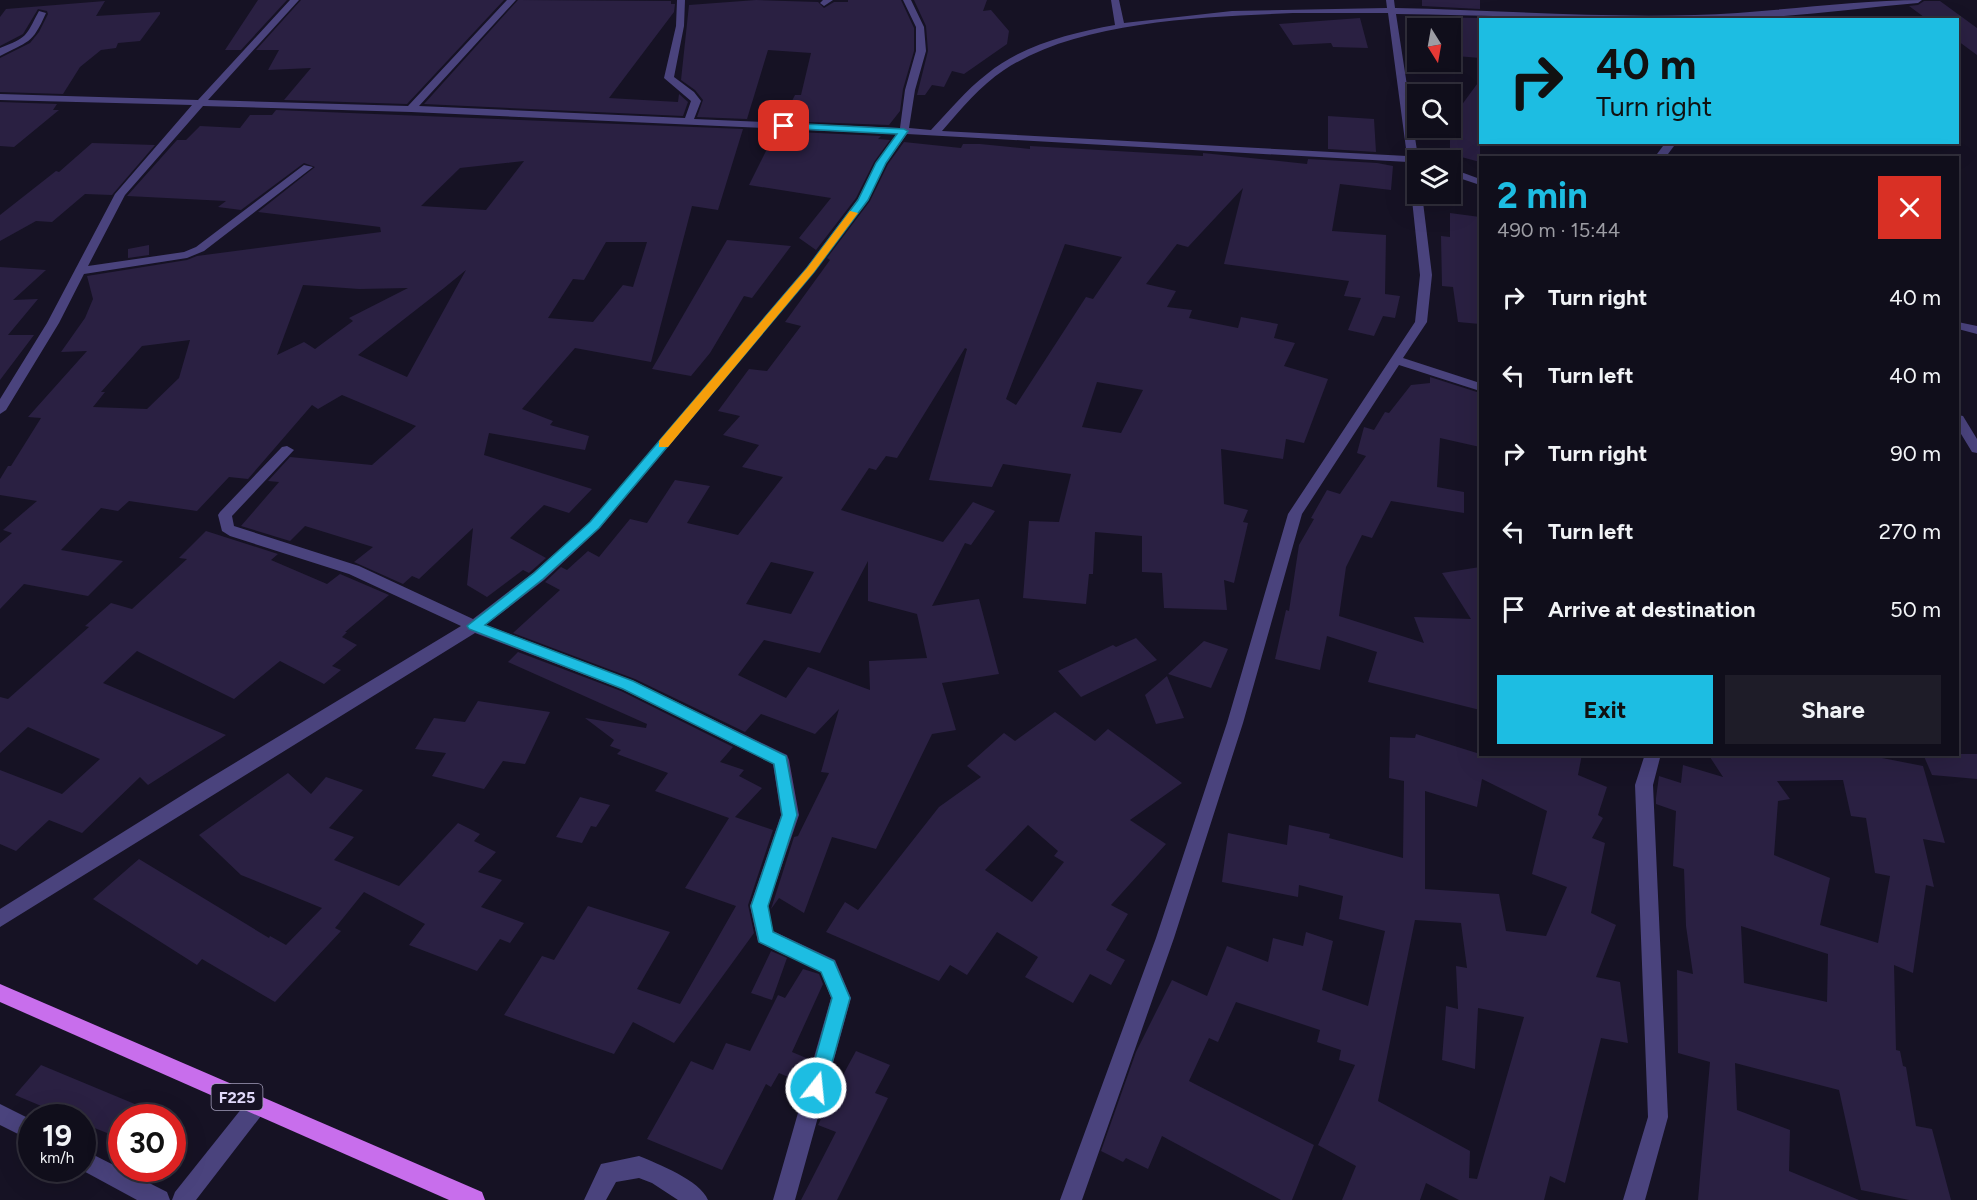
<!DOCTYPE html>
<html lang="en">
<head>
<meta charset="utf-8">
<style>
	body { margin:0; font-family:Figtree,sans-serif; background:#1e1c28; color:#f1f3f6; height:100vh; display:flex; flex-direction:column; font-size:22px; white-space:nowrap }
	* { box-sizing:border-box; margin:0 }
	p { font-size:20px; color:#9c9ca3 }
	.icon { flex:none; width:33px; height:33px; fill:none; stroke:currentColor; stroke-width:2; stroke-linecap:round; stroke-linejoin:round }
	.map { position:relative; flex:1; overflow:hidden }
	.drawer { position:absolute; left:1479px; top:156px; width:480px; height:600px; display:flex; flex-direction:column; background:#100e1b; border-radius:0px; box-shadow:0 6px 24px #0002,0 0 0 2px #302e3a }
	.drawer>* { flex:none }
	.banner { position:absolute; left:1479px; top:18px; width:480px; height:126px; border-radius:0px; box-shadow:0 6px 24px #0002,0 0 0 2px #302e3a; background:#1dbde2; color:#111; overflow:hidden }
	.needle { width:39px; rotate:169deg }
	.controls { position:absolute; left:1407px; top:18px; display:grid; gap:12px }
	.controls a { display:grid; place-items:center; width:54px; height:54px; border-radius:0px; background:#100e1b; box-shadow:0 6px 24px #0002,0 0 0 2px #302e3a; font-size:30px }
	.speed { position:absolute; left:18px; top:1104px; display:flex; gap:12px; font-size:30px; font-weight:700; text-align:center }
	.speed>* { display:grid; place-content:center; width:78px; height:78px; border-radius:50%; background:#100e1b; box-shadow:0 6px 24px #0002,0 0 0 2px #302e3a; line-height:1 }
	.speed small { font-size:15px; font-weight:400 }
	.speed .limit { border:9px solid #d22; background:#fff; color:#111 }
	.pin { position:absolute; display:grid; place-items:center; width:51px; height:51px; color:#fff; margin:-26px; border-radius:12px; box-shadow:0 3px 9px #0006 }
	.me { position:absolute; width:66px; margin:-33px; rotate:16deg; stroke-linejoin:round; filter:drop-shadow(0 0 4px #0008) }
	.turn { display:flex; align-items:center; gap:21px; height:126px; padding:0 18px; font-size:27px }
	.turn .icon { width:78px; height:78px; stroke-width:2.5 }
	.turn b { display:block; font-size:42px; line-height:51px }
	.round { display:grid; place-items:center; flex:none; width:63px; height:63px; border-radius:0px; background:#1e1c28 }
	.headline { display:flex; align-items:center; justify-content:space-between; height:102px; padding:0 18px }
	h1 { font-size:36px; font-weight:700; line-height:45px; color:#1dbde2 }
	.primary-button { display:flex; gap:12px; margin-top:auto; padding:12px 18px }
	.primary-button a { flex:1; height:69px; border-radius:0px; background:#1dbde2; color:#111; font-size:24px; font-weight:700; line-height:69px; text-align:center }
	.primary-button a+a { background:#1e1c28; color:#f1f3f6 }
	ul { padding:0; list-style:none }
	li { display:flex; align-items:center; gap:18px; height:78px; padding:0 18px }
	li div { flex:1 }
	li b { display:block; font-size:22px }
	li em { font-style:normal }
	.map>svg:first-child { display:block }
	.building { fill:#2a2042; fill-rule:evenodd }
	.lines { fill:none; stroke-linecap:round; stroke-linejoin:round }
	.minor { fill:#4a437d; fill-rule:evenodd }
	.major { fill:#c86eec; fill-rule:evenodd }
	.route { fill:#1dbde2; stroke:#137b93; stroke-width:1.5 }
	.slow { fill:#f59e0b }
	.labels { text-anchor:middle; stroke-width:6; stroke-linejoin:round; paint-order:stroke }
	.shield { fill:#161224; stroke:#a39dba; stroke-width:1.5 }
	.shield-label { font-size:16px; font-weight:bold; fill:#e0d9fa }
</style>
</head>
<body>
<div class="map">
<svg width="1977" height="1200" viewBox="0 0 1977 1200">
	<rect width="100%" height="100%" fill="#161224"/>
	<path class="building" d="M258,0h29l-46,50h-16z
		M301,0h203l-97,104 -123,-4 27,-32 -43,2 11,-20h-23z
		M518,0l153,1v3h4l-1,8 -65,86 69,4 1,-8 9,8 -5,14 -259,-12z
		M756,0l62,2 6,6 10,-6h14v-2h53l13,28v23l-11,38 -3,22 -11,14 -107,-4 13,-26h6l10,-42 -43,-3 -21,69 -50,-2 6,-17 -8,-10 -14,-10 8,-75z
		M914,0h73l-4,11 8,-1 18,21 -2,13 -43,30 -12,-3 -8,16 -12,-2 -7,10h-8l11,-44 -2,-25z
		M1422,0h58v9l-58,-3z
		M105,1l-9,15 64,-4v2l-20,27 -22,2 -2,5 -15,2 -21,17 -17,27 -63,-2v-34l30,-15 9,-11 9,-18 -1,-3 -9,-2 -15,25 -23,12v-29l6,-8z
		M1924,1h16l37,27v27l-19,-14v-21h-30l-19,-14 9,-1z
		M1423,17l57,1v40l-24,-2 -6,-28h-25z
		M1360,18l8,30 -35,-1 -2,-4 -38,2 -14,-21z
		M1480,80v82l-30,-8v-33z
		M0,102l57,2 -4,6h6l-45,37 -14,-1z
		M276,110l467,19 -25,81 -26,-4 -41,156 -76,-14 -53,61 31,12 -3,4 39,11 -4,14 -96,-17 -5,22 108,34 -23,24 -25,-8 -34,33 36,20 -17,15 -6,-3 -36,27 -20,-12 6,-57 -54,51 -7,-3 -9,8 -49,-22 19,-15 -68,-21 -15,15 -49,-15 38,-44 -11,-1 22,-24 82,8 44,-39 -74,-31 -24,14 -6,-4 -64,74 -19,-2 -32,34 -68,-10 -11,10 -17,-3 -40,42 62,11 -35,35 -64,-12 -24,25v-66l12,-10 -9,-3 34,-29 -37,-6v-16l8,-13h3l30,-48 -13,-1 59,-66 -26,1 24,-34 8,-19 -6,-23 100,-16 10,-4 184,-24 -1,-5 -122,-15 57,-45 -11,-4 -63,47 -23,-3 8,-6 -99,-5 50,-56h9l14,-14 40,2 10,-13h22zM524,161l-38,49 -65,-4 39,-38zM606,242h41l-14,45 -10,-2 -30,37 -45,-4 25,-39 11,1zM466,270l-59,107 -49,-22 86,-67zM303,285l56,4 49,-1 -59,30 4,3 -38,28 -11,-7 -27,13zM190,340l-11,38 -32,31 -54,-2 12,-15h-4l41,-46z
		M1328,116l46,3 2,33 -48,-3z
		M776,131l105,5 -3,3 12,1 -16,22 -18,36 -40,52 -17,-12 32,-40 -82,-13z
		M904,142l57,6 2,-4h17l50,5v-3l173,10v-3l104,11 1,-5 69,4 16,3 -2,24 -51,-6 -8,47 54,4 -1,59 15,2 -5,22 -12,-2 -9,20 -26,-6 13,-32 -17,-2 5,-15 -125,-17 19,-76 -55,59 -11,-3 -31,40 30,7 -9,16 25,3 -3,8 49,10 3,-11 37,7 -4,14 21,5 -11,23 44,13 -24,64 -18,-4 -3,20 -62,-10 3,55 24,6 -5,12 5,1 -14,60 -10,-3 3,30 -63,-2 -2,-35 -20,-1v-36l-47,-4 -2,42h-4l-3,30 -63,-6 6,-77 30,1 12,-48 -68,-10 -11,23 -63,-7 38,-131 -2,-1 -68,110 -11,-2 -10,14 -7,-2 -28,42 102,32 30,-40 22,9 -24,34 -6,-2 -33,63 47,-7 20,75 -57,9 14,47 -24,4 -56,115 -44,-12 -28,76 -25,-15 -8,11 23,-72 4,-1 31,-63 -8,-1 18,-63 -24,25 -54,-20 -16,18 -110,-53 -122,-46 47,-43 -15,-8 16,-15 6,3 21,-19 11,6 31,-38 17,4 28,-43 35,6 -23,37 51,12 45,-58 -41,-10 17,-22 -36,-10 17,-19 -22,-5 31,-42 18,2 34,-45 -16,-4 45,-62 -3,-2 43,-57 18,-37zM1065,244l57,13 -29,42 -7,-2 -70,108 -10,-6zM1097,382l46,8 -22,43 -39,-6zM868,561v40l49,13 10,44 -58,3 1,29 -62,-23 -22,31 -48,-23 26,-35 56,13zM771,562l43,10 -23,42 -45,-10z
		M92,143l63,2 -43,50 -27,-1 -33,28 -16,-1 -36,20v-26l56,-44 3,1z
		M1450,213l30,4v107l-22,-2 -5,-35 -11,-1 -1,-50 9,1z
		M727,240l64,6 -39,52 -8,-2 -34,57 -19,23 -39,-7z
		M149,245v10l-21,3v-9z
		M0,267l46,3 -33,30 25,-1 -30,36h26l-34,45z
		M1430,377l50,16v54l-40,-9 -3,49 27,5v21l-73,-12 -19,37 -10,-3 -16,32 -7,49 85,27 -10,-26 57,2 -29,-46 38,-6v143l-112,-28 9,-30 -50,-16 -7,34 -45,-11 11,-49 3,1 10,-66 15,-26 -3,-1 16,-28 13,4 26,-38 -9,-3 7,-26 10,3 11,-18 4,1 22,-28 19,-2z
		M206,531l72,23 -7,6 56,24 13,-10 49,21 -44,37h2l-5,5 15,8 -25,21 9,4 -17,14 -44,-23 -46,38 -97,-48 -34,32 123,52 -78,50 -8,-8 -58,56 -33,-13 -33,31 -16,-7v-74l62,24 38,-35 -72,-32 -28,26v-56l8,2 81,-72 -4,-1 26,-23 21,6 55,-50 -8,-1z
		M1136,638l21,22 -76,37 -23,-26 55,-26 3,2z
		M1204,641l24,8 -17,39 -43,-14z
		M518,652l103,39 112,56 -13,15 24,8 -5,6 23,12 -27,29 38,13 -25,75 6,28 -80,110 -41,-21 -19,32 -110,-39 38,-59 12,4 34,-54 82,26 -33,57 43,15 56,-98 -51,-18 44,-70 -74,-27 13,-18 -51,-19 4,-4 -11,-4 4,-6 -29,-22 61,10 1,-4 -139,-62z
		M1167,676l17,42 -28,6 -11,-29z
		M478,701l72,11 -25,52 -22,-3 -19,28 -52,-13 14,-23 -31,-4 19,-31 31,4z
		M1055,712l40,29 13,-12 74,54 -52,37 36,24 -55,61 17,9 -22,36 19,10 -14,25 -21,-11 -17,29 -48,-26 13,-20 -41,-25 -30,43 -17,-10 -11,16 -113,-49 19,-30 13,8 81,-103 42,-30 -14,-11 37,-33 11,8zM1028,825l30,26 -4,5 10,6 -32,40 -47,-32z
		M1416,734l64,20h102l-4,21 29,12 -9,28 5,3 -11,20 13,5 -14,70 25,12 -20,52 24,5 8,61 -27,-5 -36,145 -15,-7 -6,24h-85l-33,-17 -6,17h-78l14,-34 -38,-21 37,-80 -16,-5 2,-10 -24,-8 3,-12 -84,-28 -18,40 -9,-4 -20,43 125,64 -22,55h-11l-119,-64 -14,33 -22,-11 -3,4 -22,-11 35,-99 36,-72 35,16 20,-50 41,16 5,-24 30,8 3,-14 27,9 -11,49 46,16 17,-75 -46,-12 4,-23 -44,-11 -1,12 -76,-15 6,-49 59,12 2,-20 41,9 -1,4 74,20 1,-77 -15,-3 1,-41 25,1zM1482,779l65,32 -15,63 35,13 -21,49 -40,-5 -7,-37 -74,-5v-98l52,16zM1415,920l46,3 6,45 -11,-2 2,43 -12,-3 -4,54 33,9 3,-61 46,9 -47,162 -8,-1 1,-27 -92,-50z
		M1708,754h168l1,3 46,9 22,77 -22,-4 11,48 -8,-2 -13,88 -19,-8 2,85 4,1 3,15 3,1 10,59 16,3 19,71h-42l-48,-10 -22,-100 -104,-27 2,47 53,20 -1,41 70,29h-161l12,-138 -32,-9 -1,-83 16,4 -7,-48 -2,-57 -11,-3 3,-55 -20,-7v-6l3,-22 22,7 2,-18 40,12zM1843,780l8,36 15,2 9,55 15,3 -12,67 -58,-18 10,-47 -56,-23 4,-54 12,-2 -13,-18zM1741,926l87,28 -1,48 -83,-19z
		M1923,754h54v25l-45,-4z
		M288,773l23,21 15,-17 37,13 -34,38 25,9 -20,23 65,26 59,-63 22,11 -6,7 22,11 -18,20 24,8 -21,27 43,16 -14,20 -10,-4 -23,32 -68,-26 16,-21 -61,-32 -29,36 6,3 -66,71 -73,-43 -5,6 -104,-66 46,-40 130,79 1,-2 16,9 36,-37 -81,-33 -42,-40z
		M580,797l30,8 -14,22 -5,-1 -9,17 -26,-6z
		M771,951l16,7 -15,42 -21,-7z
		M803,969l16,5 4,10 -31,68 19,8 -7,24 -25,-11 -8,14 -5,-3 -44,86 -75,-31 44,-78 22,9 13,-27 24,8 28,-56 7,3z
		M856,1051l34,14 -15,28 13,5 -51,102h-36l35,-68 -18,-7 14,-28 -5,-3 6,-23 10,4z
		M41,1065l125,52v1h-44v21l-40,-16v-5h-12l-55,-23z"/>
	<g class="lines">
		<path class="minor" d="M290,0h9l-91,100 200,6 99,-106h9l-97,106 266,12 6,-17 -27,-23 12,-52 1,-26h8l-1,26 -10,51 20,15 7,9 -7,18 206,9 5,-38 11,-39v-24l-13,-27h8l13,27 2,24 -11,39 -6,38 22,2c18,-19 35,-40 56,-56 35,-29 84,-41 128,-49l-4,-25h8l5,23 108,-12 155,-3 -1,-8h8l1,8c100,2 201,10 300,7 76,-2 152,-15 227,-15l-4,3c-69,6 -139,16 -208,17 -105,1 -209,-5 -314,-6l22,143 5,3h-5v34h4l10,81 -5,47 -24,36 77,25v8l-81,-26 -97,149 -59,209 -69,215 -92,262h-22l96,-262 71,-215 61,-209 127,-192 5,-47 -12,-113 -501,-28 -21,29 -18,37 -54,72 -214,256 -56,52 -58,45 148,56 153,74 2,5 10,55 -31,91 5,25 62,29 16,38 -56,202h-22l58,-202 -10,-26 -63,-30 -8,-36 31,-91 -8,-51 -151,-75 -147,-56 -475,294v-18l200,-125 261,-158 -112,-52 -119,-38 -8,-5 -4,-16 2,-3 62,-65 5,-1 7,4 -62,66 2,10 125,40 114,53 61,-47 56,-50 216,-254 52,-69 18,-36 21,-29 -486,-22 -208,-6 -78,89 -37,71 96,-14 12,-5 108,-82 9,2 -109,84 -17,7 -103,16 -25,49 -53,87 -6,4v-15l47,-76 68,-129 77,-89 -192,-5v-6l198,6zM1293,13h95l19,143 -465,-25c19,-22 38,-45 62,-61 75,-50 201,-53 289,-57z
			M823,0h10l-9,6 -4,-3z
			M39,11l7,2c-14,32 -18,28 -46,43v-8c28,-11 25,-11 39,-37z
			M1666,142h11l-12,16h-11z
			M1450,168l30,11v6l-30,-10z
			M1958,322l19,4v8l-19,-5z
			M1958,415l5,1 14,23v14l-5,-1 -14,-23z
			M1645,754h16l-8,31 15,332 -23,83h-22l25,-83 -13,-332z
			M257,1095l7,3 3,7 -3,7 -68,88h-24l3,-8 75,-94z
			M0,1104l32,16v21l-32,-16z
			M82,1149l85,43 3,8h-33l-59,-32h4z
			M639,1156c19,8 61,24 69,44h-30l-26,-17 -13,-5 -23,4 -10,18h-22l17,-36z"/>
		<path class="major" d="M0,984l482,208 3,8h-36l-449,-198z"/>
	</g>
	<path class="route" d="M784,123l120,6 4,2 -22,32 -18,37 -54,72 -215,256 -56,51 -58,46 148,56 153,75 11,59 -29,91 5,26 61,29 16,37 -25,90 -3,6 -6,3 -7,-3 -2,-6 25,-90 -11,-26 -62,-30 -8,-36 31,-91 -8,-51 -151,-75 -154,-60 -2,-3 67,-53 56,-51 217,-254 51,-68 18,-37 21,-29 -116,-6v-4z"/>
	<path class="slow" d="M850,211l8,2 -44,59 -146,175h-9v-6l148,-173z"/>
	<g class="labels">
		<rect class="shield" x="211.5" y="1084" width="51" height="26" rx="4.5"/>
		<g class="shield-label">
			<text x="237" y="1103">F225</text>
		</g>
	</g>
</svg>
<div class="controls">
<a><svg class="needle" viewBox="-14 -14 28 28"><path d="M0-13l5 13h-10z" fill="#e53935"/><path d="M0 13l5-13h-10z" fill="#9c9ca3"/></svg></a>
<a><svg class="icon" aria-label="search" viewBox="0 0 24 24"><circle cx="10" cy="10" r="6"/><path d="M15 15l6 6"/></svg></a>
<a><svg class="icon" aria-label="layers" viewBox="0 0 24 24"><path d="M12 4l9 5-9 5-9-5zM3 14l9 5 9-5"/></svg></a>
</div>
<div class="speed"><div>19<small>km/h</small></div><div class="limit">30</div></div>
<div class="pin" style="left:784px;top:126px;background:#d93025"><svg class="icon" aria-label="arrive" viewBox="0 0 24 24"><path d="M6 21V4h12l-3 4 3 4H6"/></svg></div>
<svg class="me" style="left:816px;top:1088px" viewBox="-20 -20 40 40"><circle r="17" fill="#1dbde2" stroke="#fff" stroke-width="3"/><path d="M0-11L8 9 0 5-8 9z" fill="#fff"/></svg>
<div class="banner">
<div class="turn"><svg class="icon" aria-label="right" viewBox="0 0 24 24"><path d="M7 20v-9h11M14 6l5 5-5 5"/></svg><div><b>40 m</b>Turn right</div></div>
</div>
<section class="drawer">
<div class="headline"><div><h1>2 min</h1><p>490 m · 15:44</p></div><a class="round" style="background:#d93025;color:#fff"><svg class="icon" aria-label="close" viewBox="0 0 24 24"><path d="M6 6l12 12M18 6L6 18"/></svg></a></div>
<ul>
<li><svg class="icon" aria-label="right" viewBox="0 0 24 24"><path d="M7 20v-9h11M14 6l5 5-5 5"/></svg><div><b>Turn right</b></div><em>40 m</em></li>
<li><svg class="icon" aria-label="left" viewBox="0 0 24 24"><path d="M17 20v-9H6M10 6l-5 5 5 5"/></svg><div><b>Turn left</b></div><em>40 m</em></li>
<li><svg class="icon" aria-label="right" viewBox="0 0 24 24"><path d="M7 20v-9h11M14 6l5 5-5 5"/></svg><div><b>Turn right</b></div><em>90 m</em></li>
<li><svg class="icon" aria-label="left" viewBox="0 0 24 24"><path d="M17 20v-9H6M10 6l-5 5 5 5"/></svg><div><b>Turn left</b></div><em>270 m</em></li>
<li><svg class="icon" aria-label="arrive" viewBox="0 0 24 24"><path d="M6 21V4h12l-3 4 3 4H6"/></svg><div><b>Arrive at destination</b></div><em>50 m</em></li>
</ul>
<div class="primary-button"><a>Exit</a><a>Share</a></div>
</section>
</div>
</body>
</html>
